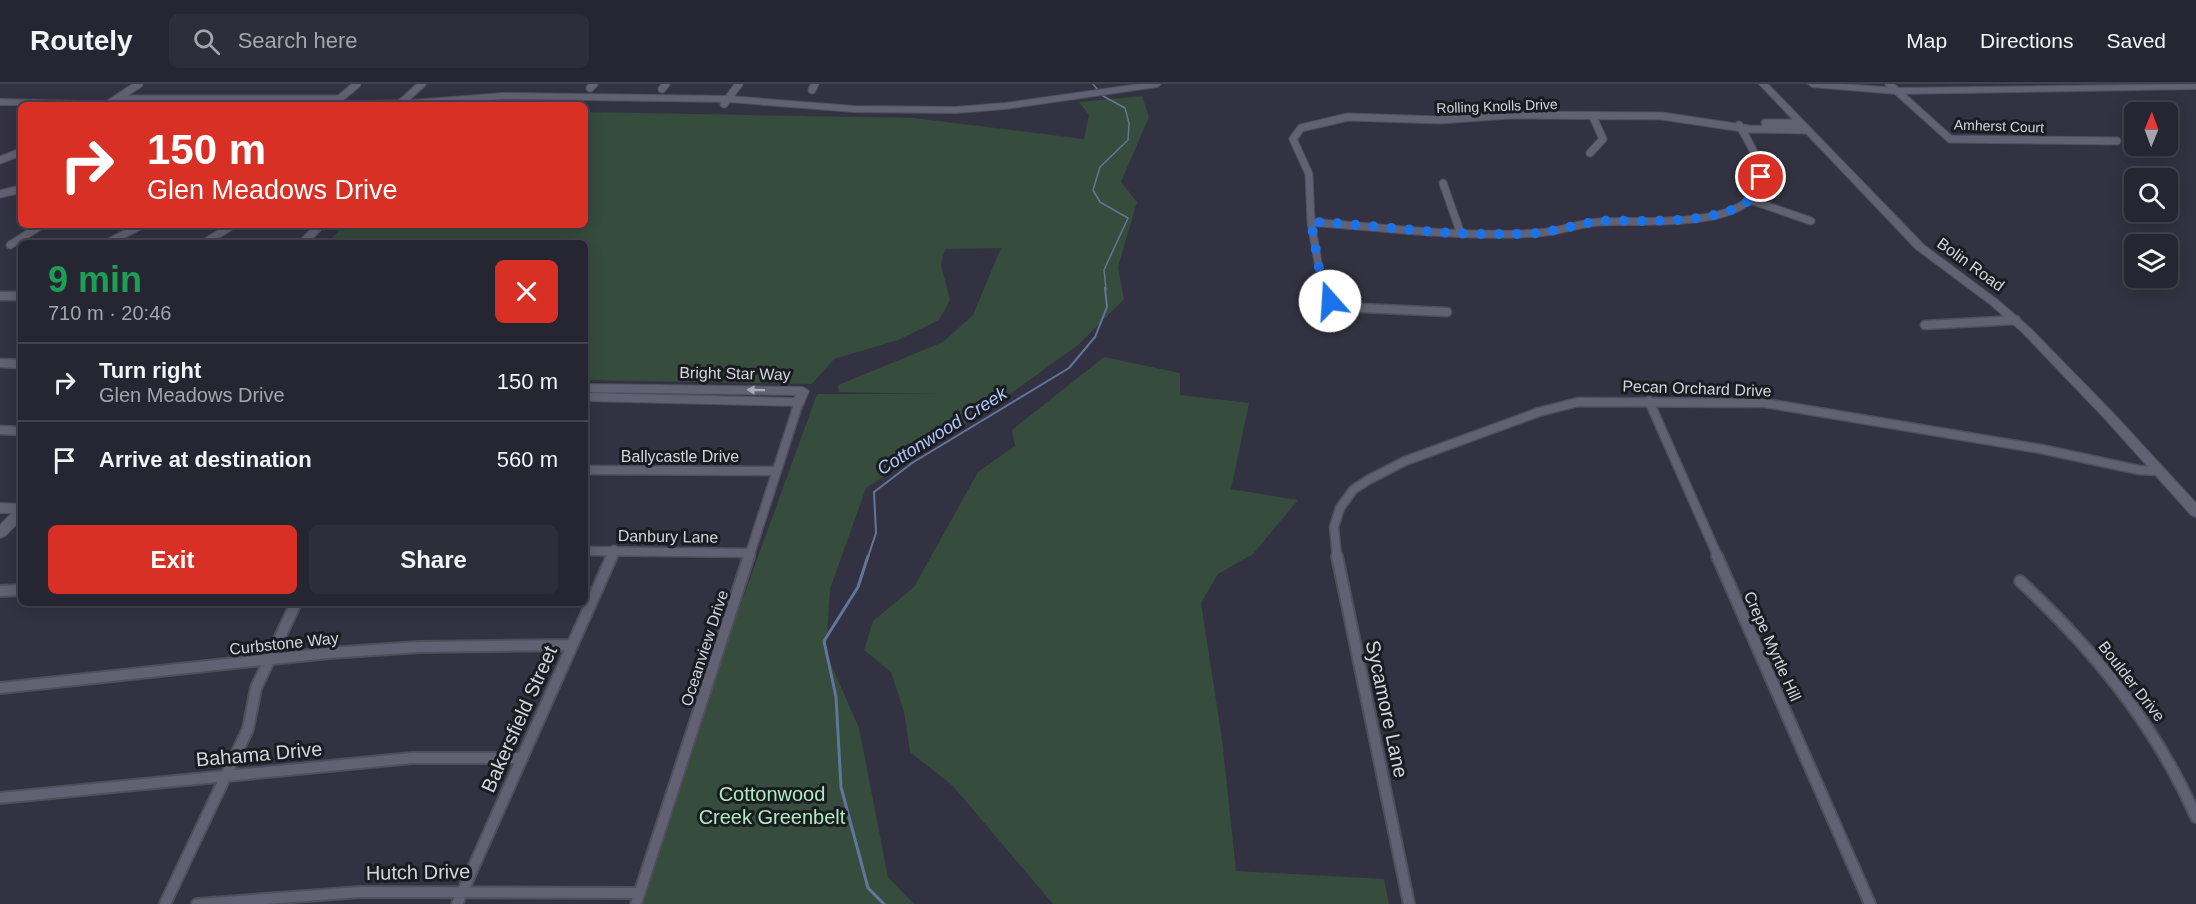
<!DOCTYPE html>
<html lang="en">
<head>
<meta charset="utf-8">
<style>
	body { margin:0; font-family:Arial,sans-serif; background:#2e2e3a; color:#f1f3f6; height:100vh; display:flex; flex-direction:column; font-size:22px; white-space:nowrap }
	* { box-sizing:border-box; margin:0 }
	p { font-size:20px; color:#a4a5ac }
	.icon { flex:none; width:33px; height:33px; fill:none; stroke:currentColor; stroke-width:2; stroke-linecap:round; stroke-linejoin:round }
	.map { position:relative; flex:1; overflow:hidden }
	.drawer { position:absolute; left:18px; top:156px; width:570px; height:366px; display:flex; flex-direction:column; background:#262632; border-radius:9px; box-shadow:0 3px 15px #0003,0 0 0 2px #42434d }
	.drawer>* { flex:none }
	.hud { position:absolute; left:18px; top:18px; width:570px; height:126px; border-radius:9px; box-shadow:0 3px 15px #0003,0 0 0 2px #42434d; background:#d93025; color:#fff; overflow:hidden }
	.needle { width:39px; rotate:1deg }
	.buttons { position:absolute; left:2124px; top:18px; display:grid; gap:12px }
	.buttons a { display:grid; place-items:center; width:54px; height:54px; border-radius:9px; background:#262632; box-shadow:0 3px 15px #0003,0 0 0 2px #42434d; font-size:30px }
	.pin { position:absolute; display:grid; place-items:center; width:51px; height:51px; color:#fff; margin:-26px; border:3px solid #fff; border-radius:50%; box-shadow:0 2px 6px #0007 }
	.me { position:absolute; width:66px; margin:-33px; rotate:341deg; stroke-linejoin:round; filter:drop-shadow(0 0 4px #0008) }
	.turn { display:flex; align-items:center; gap:21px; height:126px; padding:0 30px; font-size:27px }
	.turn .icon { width:78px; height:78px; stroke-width:2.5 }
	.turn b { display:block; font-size:42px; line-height:51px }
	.round { display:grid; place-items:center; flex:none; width:63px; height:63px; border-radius:9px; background:#2e2e3a }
	.overview { display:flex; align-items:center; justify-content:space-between; height:102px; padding:0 30px }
	h1 { font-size:36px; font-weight:800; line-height:45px; color:#1e9e55 }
	.action { display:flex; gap:12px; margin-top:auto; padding:12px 30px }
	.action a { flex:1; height:69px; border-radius:9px; background:#d93025; color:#fff; font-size:24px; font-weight:800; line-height:69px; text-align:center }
	.action a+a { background:#2e2e3a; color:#f1f3f6 }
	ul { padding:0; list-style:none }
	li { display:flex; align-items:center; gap:18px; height:78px; padding:0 30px; border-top:2px solid #42434d }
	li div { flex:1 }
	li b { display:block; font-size:22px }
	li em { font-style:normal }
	header { display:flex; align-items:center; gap:36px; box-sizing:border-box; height:84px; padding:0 30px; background:#262632; border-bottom:2px solid #42434d }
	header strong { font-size:28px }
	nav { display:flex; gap:33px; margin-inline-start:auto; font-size:21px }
	.search { width:420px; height:54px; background:#2e2e3a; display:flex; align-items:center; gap:15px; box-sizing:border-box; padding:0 21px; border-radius:9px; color:#a4a5ac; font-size:22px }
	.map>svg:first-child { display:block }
	.green { fill:#364c3c }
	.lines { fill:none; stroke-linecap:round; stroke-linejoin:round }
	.stream-far2 { stroke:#62769a; stroke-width:1.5 }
	.stream-far1 { stroke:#62769a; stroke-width:2 }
	.stream { stroke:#62769a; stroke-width:3 }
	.street-far2-casing { stroke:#4f4e5b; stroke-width:9 }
	.street-far1-casing { stroke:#4f4e5b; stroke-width:11 }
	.street-casing { stroke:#4f4e5b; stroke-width:14 }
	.secondary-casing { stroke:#4f4e5b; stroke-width:2 }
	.street-far2 { stroke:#626173; stroke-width:7 }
	.street-far1 { stroke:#626173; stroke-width:8 }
	.street { stroke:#626173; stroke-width:10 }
	.secondary { fill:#626173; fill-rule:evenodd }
	.oneway { fill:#acabb9 }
	.route { stroke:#1a73e8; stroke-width:10; stroke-dasharray:0 18 }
	.labels { text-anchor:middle; stroke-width:6; stroke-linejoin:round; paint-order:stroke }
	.far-street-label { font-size:14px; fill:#d4d3de; stroke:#1b1b22 }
	.street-label { font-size:16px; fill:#d4d3de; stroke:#1b1b22 }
	.water-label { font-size:18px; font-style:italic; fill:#adc8f8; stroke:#1b1b22 }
	.near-street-label { font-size:20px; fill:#d4d3de; stroke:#1b1b22 }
	.near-park-label { font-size:20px; fill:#acecbd; stroke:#1b1b22 }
</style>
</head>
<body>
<header>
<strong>Routely</strong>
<div class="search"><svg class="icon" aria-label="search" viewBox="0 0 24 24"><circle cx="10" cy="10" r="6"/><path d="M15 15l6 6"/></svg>Search here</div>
<nav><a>Map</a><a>Directions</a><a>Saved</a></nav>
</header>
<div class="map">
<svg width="2196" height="820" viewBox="0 0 2196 820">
	<rect width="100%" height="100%" fill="#333242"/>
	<path class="green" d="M1142,12l7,21 -28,65 16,20 -19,65 6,32 -46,46 -68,49 -144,94 -36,101 -4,64 33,75 29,149 26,27h-282l185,-510h121l-99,-2 -1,-7 105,-43 30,-27 28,-67 -56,1 -4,16 9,35 -11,20 -41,20 -64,19 -22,25 -227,-4v-137h-258l18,-18h240v-113l329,6 170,21 5,-24 -10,-13z
		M1104,273l76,16v22l69,8 -18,86 67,11 -45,54 -35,20 -17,29 21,136 14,132 148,8 5,25h-336l-100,-118 -43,-34 -6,-40 -13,-40 -27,-22 9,-29 41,-34 64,-115 37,-26 -3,-16z"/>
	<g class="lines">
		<path class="stream-far2" d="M1093,0l10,12 22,12 4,15 -1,17 -28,27 -7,23 7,12 28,16 -24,52 2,20"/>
		<path class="stream-far1" d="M868,473l8,-24 -2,-41 38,-29 157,-95 26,-31 12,-30 -2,-19"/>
		<path class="stream" d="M868,472l-10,31 -34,54 12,56 5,90 27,101 16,16"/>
		<g class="street-far2-casing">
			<path id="street-far2" d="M1889,0l61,55 167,2
				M590,4l4,-4
				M662,5l4,-5
				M812,6l3,-6
				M117,15h223
				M337,17l20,-17
				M401,19l21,-19
				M724,20l15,-20
				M107,21l32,-21
				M1765,39h34
				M1590,69l13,-14 -10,-22
				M0,76l21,-8
				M1443,99l18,51
				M0,110l21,-5
				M1750,116l61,21
				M1311,138c75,6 151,16 227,11 21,-1 41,-10 62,-11 39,-2 127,6 153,-26 18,-21 -3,-52 -14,-71
				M107,159l35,-18
				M204,159l29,-18
				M10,161l32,-20
				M1327,206l-8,-22 -8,-46 -2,-48 -16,-35 8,-11 47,-11 92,3 69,-5 153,1 87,13 56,1"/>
		</g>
		<g class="street-far1-casing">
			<path id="street-far1" d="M1326,204l5,13 9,6 107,5
				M0,212h21
				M1925,241l91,-5
				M0,279l21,1
				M1649,317l69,156
				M0,346l21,1
				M585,386l191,1
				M585,467l166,2
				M611,473l3,-7
				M749,473l50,-155
				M1337,473l-3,-30 6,-19 13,-18 15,-10 37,-19 134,-49 39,-10 187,1 276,46 98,21 20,1"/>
		</g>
		<g class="street-casing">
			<path id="street" d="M1337,472l72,348
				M1717,472l153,348
				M2020,497c74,69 135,143 176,236
				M0,507l21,-1
				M0,604l329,-35 90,-6 153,-2
				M0,714l412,-40h109
				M165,820l83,-175 8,-41 40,-85
				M197,820l164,-12 279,1
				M457,820l155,-348
				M636,820l113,-348"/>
		</g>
		<g class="secondary-casing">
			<path id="secondary" d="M1139,0h22l-4,3 -152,22 -49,4 -102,-1 -125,-10 -225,-3 -83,6h-116l4,-3 104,-2 91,-7 225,3 125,10 102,1 49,-4z
				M1759,0h9l156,161 75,56 31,27 85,87 81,88v14l-5,-2 -84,-94 -85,-89 -31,-27 -75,-56z
				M1808,0h35l54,4 299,-4v5l-299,5 -85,-7z
				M0,15l122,3 4,3h-126z
				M315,141h11l-18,18h-11z
				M585,300l218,3 6,4 -6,14 -4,1 -214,-5v-8l209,5 2,-3 -211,-3z
				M0,419l21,1v16l-16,16 -5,2v-13l12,-12h-12z"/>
		</g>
		<use href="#street-far2" class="street-far2"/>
		<use href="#street-far1" class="street-far1"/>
		<use href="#street" class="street"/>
		<use href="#secondary" class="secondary"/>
	</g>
	<defs><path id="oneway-solid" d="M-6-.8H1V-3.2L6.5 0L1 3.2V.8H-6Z" transform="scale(1.5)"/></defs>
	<use class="oneway" href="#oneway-solid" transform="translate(756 306) rotate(-179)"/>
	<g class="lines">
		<path class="route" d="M1330,217l-11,-33 -8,-46c62,2 124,13 187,12 13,0 28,0 41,-1 21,-3 42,-10 63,-12 37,-2 155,10 159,-44"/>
	</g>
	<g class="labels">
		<g class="far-street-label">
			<text transform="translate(1497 22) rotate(-2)" y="5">Rolling Knolls Drive</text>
			<text transform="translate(1999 42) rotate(2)" y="5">Amherst Court</text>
		</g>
		<g class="street-label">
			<text transform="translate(1971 180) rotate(36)" y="6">Bolin Road</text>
			<text transform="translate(735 289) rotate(1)" y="6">Bright Star Way</text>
			<text transform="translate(1697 304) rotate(2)" y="6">Pecan Orchard Drive</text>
			<text x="680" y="378">Ballycastle Drive</text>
			<text transform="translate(668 452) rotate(1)" y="6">Danbury Lane</text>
			<text transform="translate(284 559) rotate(-6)" y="6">Curbstone Way</text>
			<text transform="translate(1773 562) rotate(66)" y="6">Crepe Myrtle Hill</text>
			<text transform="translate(704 564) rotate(-72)" y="6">Oceanview Drive</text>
			<text transform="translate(2132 597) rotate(52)" y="6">Boulder Drive</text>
		</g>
		<g class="water-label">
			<text transform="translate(942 347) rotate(-32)" y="6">Cottonwood Creek</text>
		</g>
		<g class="near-street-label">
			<text transform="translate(1387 625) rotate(78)" y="7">Sycamore Lane</text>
			<text transform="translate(519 635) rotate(-66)" y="7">Bakersfield Street</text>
			<text transform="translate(259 670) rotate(-5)" y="7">Bahama Drive</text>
			<text transform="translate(418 788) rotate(-1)" y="7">Hutch Drive</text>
		</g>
		<g class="near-park-label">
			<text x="772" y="717">Cottonwood<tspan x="772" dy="23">Creek Greenbelt</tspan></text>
		</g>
	</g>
</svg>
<div class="buttons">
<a><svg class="needle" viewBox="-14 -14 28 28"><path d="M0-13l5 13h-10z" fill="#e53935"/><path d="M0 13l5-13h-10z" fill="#a4a5ac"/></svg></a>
<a><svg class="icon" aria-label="search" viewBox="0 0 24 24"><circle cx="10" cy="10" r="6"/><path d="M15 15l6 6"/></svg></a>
<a><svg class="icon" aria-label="layers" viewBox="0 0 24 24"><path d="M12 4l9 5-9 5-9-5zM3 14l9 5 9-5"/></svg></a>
</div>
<div class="pin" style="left:1761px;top:93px;background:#d93025"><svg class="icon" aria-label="arrive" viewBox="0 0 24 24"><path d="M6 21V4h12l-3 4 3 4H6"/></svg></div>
<svg class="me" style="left:1330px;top:217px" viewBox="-20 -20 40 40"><circle r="19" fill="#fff"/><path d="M0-13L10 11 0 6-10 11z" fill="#1a73e8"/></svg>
<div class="hud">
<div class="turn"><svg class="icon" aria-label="right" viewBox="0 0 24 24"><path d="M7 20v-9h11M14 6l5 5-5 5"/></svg><div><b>150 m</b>Glen Meadows Drive</div></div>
</div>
<section class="drawer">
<div class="overview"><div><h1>9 min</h1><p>710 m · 20:46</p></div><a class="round" style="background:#d93025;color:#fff"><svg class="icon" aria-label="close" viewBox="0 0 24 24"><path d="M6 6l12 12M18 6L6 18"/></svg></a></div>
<ul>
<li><svg class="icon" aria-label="right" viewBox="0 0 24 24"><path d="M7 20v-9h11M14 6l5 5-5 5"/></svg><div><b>Turn right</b><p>Glen Meadows Drive</p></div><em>150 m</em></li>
<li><svg class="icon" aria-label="arrive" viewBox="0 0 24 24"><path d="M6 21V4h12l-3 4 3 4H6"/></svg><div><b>Arrive at destination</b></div><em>560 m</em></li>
</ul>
<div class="action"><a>Exit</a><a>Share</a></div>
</section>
</div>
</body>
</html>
